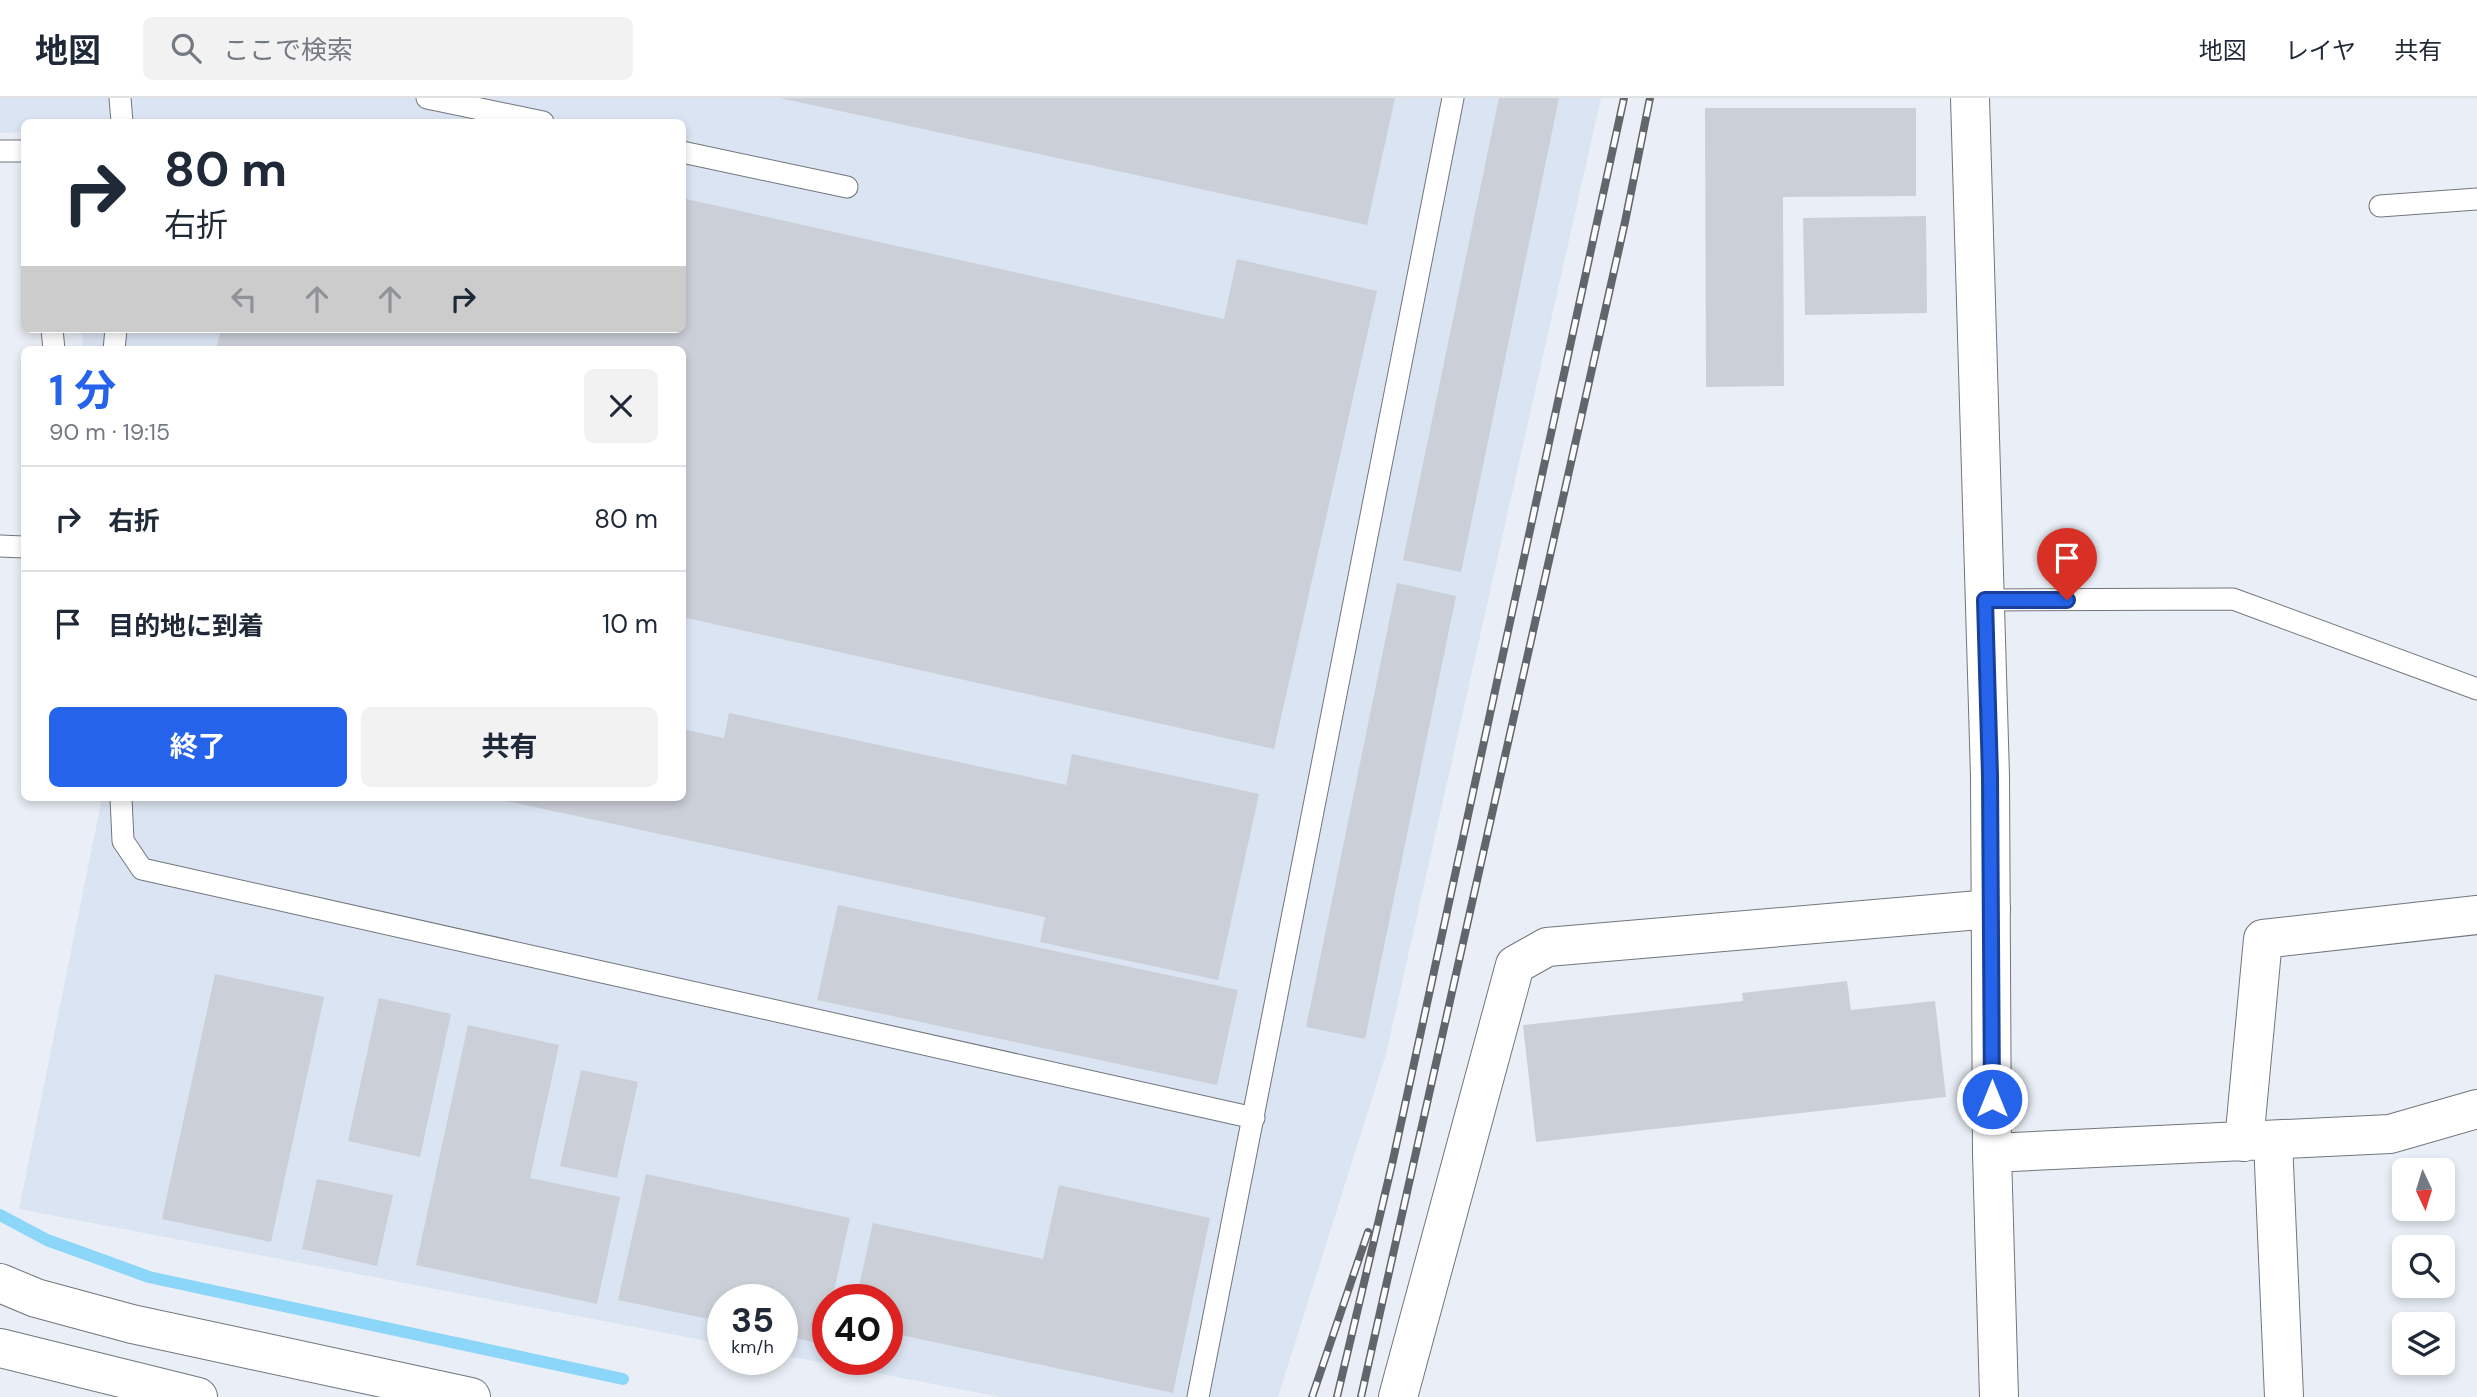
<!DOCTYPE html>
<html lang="ja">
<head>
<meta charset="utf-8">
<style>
	body { margin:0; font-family:"DM Sans","Noto Sans JP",sans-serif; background:#f2f2f3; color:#1f2937; height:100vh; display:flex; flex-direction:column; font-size:26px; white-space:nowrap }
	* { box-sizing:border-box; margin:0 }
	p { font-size:23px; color:#747a83 }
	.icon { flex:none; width:38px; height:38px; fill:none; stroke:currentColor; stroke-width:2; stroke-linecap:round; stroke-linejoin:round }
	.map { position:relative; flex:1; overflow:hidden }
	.panel { position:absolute; left:21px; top:248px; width:665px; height:455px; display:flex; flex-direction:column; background:#fff; border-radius:10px; box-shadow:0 4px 10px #0003 }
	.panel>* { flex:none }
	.hud { position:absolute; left:21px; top:21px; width:665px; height:214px; border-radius:10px; box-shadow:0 4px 10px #0003; background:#fff; color:#1f2937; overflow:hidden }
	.needle { width:46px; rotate:176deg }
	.buttons { position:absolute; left:2392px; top:1060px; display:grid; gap:14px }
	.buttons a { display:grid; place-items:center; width:63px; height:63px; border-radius:10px; background:#fff; box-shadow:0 4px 10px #0003; font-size:35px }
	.speed { position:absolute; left:707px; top:1186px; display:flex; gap:14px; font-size:35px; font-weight:700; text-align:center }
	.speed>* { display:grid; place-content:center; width:91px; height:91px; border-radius:50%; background:#fff; box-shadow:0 4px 10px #0003; line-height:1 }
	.speed small { font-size:18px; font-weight:400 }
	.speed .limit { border:10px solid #d22; background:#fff; color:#111 }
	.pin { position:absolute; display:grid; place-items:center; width:60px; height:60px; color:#fff; margin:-72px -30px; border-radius:50% 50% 50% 0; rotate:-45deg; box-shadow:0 0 7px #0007 }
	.pin .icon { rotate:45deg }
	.me { position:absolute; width:77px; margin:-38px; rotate:0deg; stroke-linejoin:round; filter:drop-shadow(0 0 5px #0008) }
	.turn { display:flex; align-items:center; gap:24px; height:147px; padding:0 28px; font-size:32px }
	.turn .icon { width:91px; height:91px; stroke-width:2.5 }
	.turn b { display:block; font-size:49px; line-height:60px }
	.lanes { display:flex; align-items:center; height:66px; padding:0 28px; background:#0003; justify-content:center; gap:35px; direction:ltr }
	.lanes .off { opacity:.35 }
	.round { display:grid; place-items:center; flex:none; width:74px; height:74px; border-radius:10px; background:#f2f2f3 }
	.summary { display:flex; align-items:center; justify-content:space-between; height:119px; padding:0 28px }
	h1 { font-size:42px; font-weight:700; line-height:52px; color:#2563eb }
	.button { display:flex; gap:14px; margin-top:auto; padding:14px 28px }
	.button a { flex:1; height:80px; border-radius:10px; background:#2563eb; color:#fff; font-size:28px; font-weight:700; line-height:80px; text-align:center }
	.button a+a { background:#f2f2f3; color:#1f2937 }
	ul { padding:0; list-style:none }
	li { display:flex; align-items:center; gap:21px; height:105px; padding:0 28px; border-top:2px solid #e0e1e3 }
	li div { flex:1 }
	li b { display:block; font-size:26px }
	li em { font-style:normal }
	header { display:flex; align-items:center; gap:42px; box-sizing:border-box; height:98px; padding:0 35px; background:#fff; border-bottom:2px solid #e0e1e3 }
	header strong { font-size:33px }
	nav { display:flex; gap:38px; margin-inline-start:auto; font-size:24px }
	.search { width:490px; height:63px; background:#f2f2f3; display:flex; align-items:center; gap:18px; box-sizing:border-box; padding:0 24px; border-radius:10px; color:#747a83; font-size:26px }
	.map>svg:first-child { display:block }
	.built { fill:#dbe4f2; fill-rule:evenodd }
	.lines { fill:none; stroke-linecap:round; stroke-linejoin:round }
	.stream { stroke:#8cd6fa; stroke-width:12 }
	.building { fill:#cbcfd7 }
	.lane-casing { stroke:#71767c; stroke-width:23 }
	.street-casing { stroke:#71767c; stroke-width:40 }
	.secondary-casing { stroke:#71767c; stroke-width:40 }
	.lane { stroke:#fff; stroke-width:21 }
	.street { stroke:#fff; stroke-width:38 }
	.secondary { stroke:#fff; stroke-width:38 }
	.rail-casing { stroke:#62656a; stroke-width:8 }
	.rail { stroke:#fbfcfe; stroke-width:5; stroke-dasharray:16; stroke-linecap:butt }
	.route-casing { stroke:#184099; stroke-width:18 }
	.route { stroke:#2563eb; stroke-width:12 }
</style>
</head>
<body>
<header>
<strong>地図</strong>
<div class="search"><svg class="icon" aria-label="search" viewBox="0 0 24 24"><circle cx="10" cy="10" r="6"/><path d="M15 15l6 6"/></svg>ここで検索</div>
<nav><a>地図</a><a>レイヤ</a><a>共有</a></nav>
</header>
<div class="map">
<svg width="2477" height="1299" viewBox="0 0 2477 1299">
	<rect width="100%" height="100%" fill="#eaeff7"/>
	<path class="built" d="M0,0h1601l-215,956 -108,343h-277l-219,-42v-55h-59v44l-704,-135 83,-411h580v-448h-599l-1,-21h600v-207h-658v10l-24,1zM828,1202h59v60h-59z"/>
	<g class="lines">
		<path class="stream" d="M0,1117l47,25 102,37 474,102"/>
	</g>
	<path class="building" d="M780,0h615l-28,127z
		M1499,0h60l-98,474 -58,-12z
		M1705,10h211v88l-133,1 1,189 -78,1z
		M682,100l542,121 13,-60 140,32 -103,458 -592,-132v-267h-466l5,-21h461z
		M1926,118l1,97 -122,2 -2,-97z
		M1397,485l59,13 -91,443 -59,-12z
		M729,615l337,72 6,-31 187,40 -41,186 -178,-38 5,-25 -548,-118 185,-1v-69l42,9z
		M838,807l400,85 -21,95 -400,-85z
		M215,876l109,23 -53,245 -109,-23z
		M1847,883l4,29 84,-9 11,96 -410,45 -13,-117 220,-24 -1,-8z
		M379,900l72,16 -31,143 -72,-16z
		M468,927l91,20 -29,133 90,19 -23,107 -181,-39z
		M581,972l57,12 -21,96 -57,-12z
		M646,1076l204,44 -18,82h-4v19l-6,25 -40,-9v-35h-59v22l-105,-22z
		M317,1081l76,16 -16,71 -75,-17z
		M1059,1087l151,33 -37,175 -286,-61v-32h-31l17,-77 170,36z"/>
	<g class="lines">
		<g class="lane-casing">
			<path id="lane" d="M120,0l2,24
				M427,0l116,24
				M0,53h24
				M682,54l165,35
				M2380,108l97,-7
				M52,231l2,21
				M114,252l2,-21
				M0,448l24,1
				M1985,502l248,-1 244,90
				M121,700l2,43 19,28 1112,249
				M1198,1299l255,-1299"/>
		</g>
		<g class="street-casing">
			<path id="street" d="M2273,1043l11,256
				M2244,1044l19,-203 214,-24
				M1992,1055l398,-19 87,-25
				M1398,1299l117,-432 32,-18 444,-38"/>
		</g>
		<g class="secondary-casing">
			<path id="secondary" d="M1970,0l20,678 2,377 7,244
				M0,1185l36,15 96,26 339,73
				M0,1250l198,49"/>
		</g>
		<use href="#lane" class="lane"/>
		<use href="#street" class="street"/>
		<use href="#secondary" class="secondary"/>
		<g class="rail-casing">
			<path id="rail" d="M1312,1299l56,-165
				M1337,1299l56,-237 231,-1062
				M1361,1299l264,-1175 25,-124"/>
		</g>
		<use href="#rail" class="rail"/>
	</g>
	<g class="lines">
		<g class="route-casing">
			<path id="route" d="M1992,1001l-2,-323 -5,-176h82"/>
		</g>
		<use href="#route" class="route"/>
	</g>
</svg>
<div class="buttons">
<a><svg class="needle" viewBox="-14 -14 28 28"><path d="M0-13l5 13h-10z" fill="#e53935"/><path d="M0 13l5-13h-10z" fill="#747a83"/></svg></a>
<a><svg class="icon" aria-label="search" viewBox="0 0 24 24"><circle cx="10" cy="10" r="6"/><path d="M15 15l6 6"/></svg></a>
<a><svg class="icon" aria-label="layers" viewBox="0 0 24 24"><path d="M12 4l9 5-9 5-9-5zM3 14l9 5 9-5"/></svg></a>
</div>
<div class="speed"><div>35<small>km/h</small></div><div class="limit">40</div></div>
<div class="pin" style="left:2067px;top:502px;background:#d93025"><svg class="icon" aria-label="arrive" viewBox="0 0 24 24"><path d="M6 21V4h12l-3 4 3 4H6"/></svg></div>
<svg class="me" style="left:1992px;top:1001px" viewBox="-20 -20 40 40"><circle r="17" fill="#2563eb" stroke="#fff" stroke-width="3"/><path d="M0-11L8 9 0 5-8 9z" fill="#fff"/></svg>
<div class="hud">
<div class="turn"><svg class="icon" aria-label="right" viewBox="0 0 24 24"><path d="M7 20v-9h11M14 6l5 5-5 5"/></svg><div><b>80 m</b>右折</div></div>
<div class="lanes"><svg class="icon off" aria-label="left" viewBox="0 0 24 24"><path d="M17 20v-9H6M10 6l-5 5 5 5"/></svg><svg class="icon off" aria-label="ahead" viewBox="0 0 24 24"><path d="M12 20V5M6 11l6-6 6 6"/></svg><svg class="icon off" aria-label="ahead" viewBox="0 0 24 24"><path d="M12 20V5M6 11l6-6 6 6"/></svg><svg class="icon" aria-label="right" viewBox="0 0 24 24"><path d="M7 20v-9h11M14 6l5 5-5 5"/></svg></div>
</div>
<section class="panel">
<div class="summary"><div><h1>1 分</h1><p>90 m · 19:15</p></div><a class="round"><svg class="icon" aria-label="close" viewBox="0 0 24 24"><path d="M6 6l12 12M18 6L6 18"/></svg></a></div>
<ul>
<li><svg class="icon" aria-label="right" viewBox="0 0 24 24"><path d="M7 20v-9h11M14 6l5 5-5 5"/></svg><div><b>右折</b></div><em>80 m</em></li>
<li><svg class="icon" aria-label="arrive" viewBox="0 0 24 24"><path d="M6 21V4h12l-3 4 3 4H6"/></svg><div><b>目的地に到着</b></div><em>10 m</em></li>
</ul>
<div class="button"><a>終了</a><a>共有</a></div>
</section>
</div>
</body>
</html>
